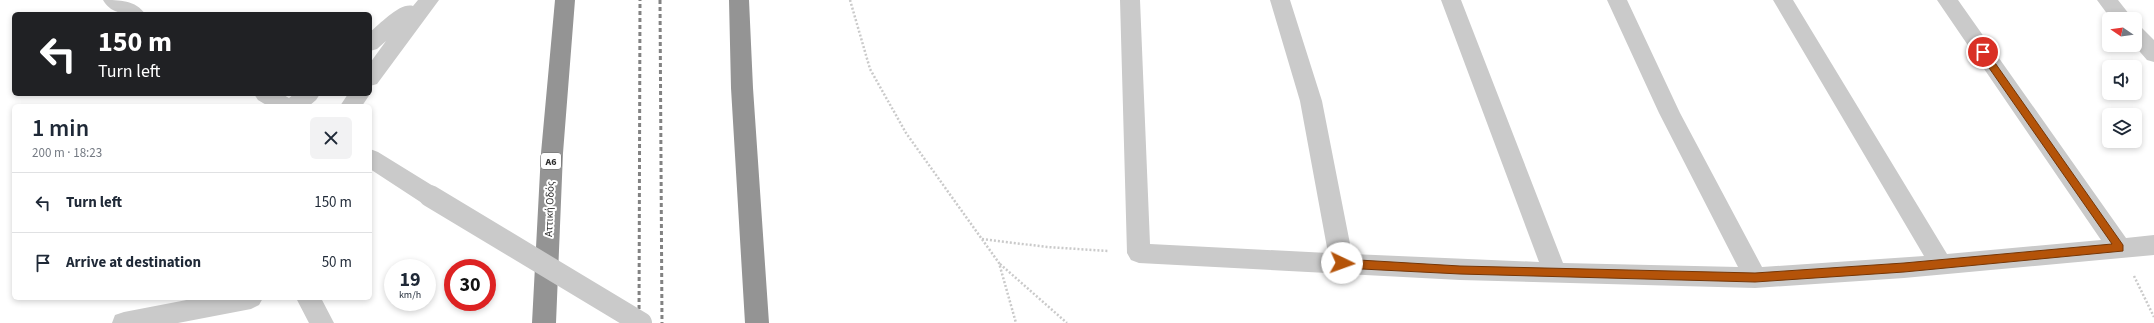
<!DOCTYPE html>
<html lang="en">
<head>
<meta charset="utf-8">
<style>
	body { margin:0; font-family:"Source Sans 3",sans-serif; background:#f2f2f3; color:#1f2937; height:100vh; display:flex; flex-direction:column; font-size:15px; white-space:nowrap }
	* { box-sizing:border-box; margin:0 }
	p { font-size:13px; color:#747a83 }
	.icon { flex:none; width:22px; height:22px; fill:none; stroke:currentColor; stroke-width:2; stroke-linecap:round; stroke-linejoin:round }
	.map { position:relative; flex:1; overflow:hidden }
	.side { position:absolute; left:12px; top:104px; width:360px; height:196px; display:flex; flex-direction:column; background:#fff; border-radius:6px; box-shadow:0 2px 6px #0003 }
	.side>* { flex:none }
	.hud { position:absolute; left:12px; top:12px; width:360px; height:84px; border-radius:6px; box-shadow:0 2px 6px #0003; background:#202124; color:#fff; overflow:hidden }
	.needle { width:26px; rotate:283deg }
	.buttons { position:absolute; left:2102px; top:12px; display:grid; gap:8px }
	.buttons a { display:grid; place-items:center; width:40px; height:40px; border-radius:6px; background:#fff; box-shadow:0 2px 6px #0003; font-size:20px }
	.speed { position:absolute; left:384px; top:259px; display:flex; gap:8px; font-size:20px; font-weight:700; text-align:center }
	.speed>* { display:grid; place-content:center; width:52px; height:52px; border-radius:50%; background:#fff; box-shadow:0 2px 6px #0003; line-height:1 }
	.speed small { font-size:10px; font-weight:400 }
	.speed .limit { border:6px solid #d22; background:#fff; color:#111 }
	.pin { position:absolute; display:grid; place-items:center; width:34px; height:34px; color:#fff; margin:-17px; border:2px solid #fff; border-radius:50%; box-shadow:0 1px 4px #0007 }
	.me { position:absolute; width:44px; margin:-22px; rotate:93deg; stroke-linejoin:round; filter:drop-shadow(0 0 3px #0008) }
	.turn { display:flex; align-items:center; gap:14px; height:84px; padding:0 20px; font-size:18px }
	.turn .icon { width:52px; height:52px; stroke-width:2.5 }
	.turn b { display:block; font-size:28px; line-height:34px }
	.round { display:grid; place-items:center; flex:none; width:42px; height:42px; border-radius:6px; background:#f2f2f3 }
	.head { display:flex; align-items:center; justify-content:space-between; height:68px; padding:0 20px }
	h1 { font-size:24px; font-weight:600; line-height:30px }
	ul { padding:0; list-style:none }
	li { display:flex; align-items:center; gap:12px; height:60px; padding:0 20px; border-top:1px solid #e0e1e3 }
	li div { flex:1 }
	li b { display:block; font-size:15px }
	li em { font-style:normal }
	.map>svg:first-child { display:block }
	.lines { fill:none; stroke-linecap:round; stroke-linejoin:round }
	.path { stroke:#cacaca; stroke-width:2.5; stroke-dasharray:2 2; stroke-linecap:butt }
	.minor { fill:#cacaca; fill-rule:evenodd }
	.highway { fill:#949494; fill-rule:evenodd }
	.rail { stroke:#828282; stroke-width:3; stroke-dasharray:4 3; stroke-linecap:butt }
	.minor-bridge { stroke:#cacaca; stroke-width:22 }
	.route { fill:#b45309; stroke:#753606 }
	.labels { text-anchor:middle; stroke-width:4; stroke-linejoin:round; paint-order:stroke }
	.shield { fill:#fff; stroke:#6c6c6c; stroke-width:1 }
	.shield-label { font-size:10px; font-weight:bold; fill:#2d2d2d }
	.street-label { font-size:11px; fill:#2d2d2d; stroke:#fff }
</style>
</head>
<body>
<div class="map">
<svg width="2154" height="323" viewBox="0 0 2154 323">
	<rect width="100%" height="100%" fill="#fff"/>
	<g class="lines">
		<path class="path" d="M850,0l20,69 36,64 93,130 17,60
			M982,239l65,8 61,4
			M1000,264l67,59
			M2134,276l20,41"/>
		<path class="minor" d="M103,0c16,0 33,0 42,14 -16,0 -33,2 -42,-14z
			M418,0h21l-62,84 -7,2v-23l16,-22 -9,8 -7,2v-19c10,-8 30,-30 43,-26z
			M1120,0h20l10,244 178,9 -28,-152 -30,-101h20l32,101 30,153 187,8 -98,-262h20l102,263 175,4 -79,-154 -52,-113h20l53,113 82,154 162,-11 -151,-256h20l154,254 154,-14 -164,-240h21l168,238 28,-3v20l-250,23 -149,10 -295,-8 -321,-17 -8,-3 -4,-7z
			M2097,0h21l15,19h-22z
			M2135,25l7,3 12,12v22l-7,-2 -13,-15z
			M254,94h28l7,4 5,-4h26l-4,6 -7,6h-41l-10,-6z
			M348,94h22l-8,12h-22z
			M370,149l8,3 60,37 3,7 -3,7 -8,2 -8,-2 -52,-34z
			M197,298h66l-4,7 -8,4 -73,14h-66l3,-8 9,-3z
			M296,298h25l13,25h-25z"/>
		<path class="highway" d="M555,0h20l-12,153 -7,170h-24l9,-170z
			M729,0h20l4,88 16,235h-24l-14,-235z"/>
		<path class="rail" d="M660,0l2,323
			M639,323l1,-323"/>
		<path class="minor-bridge" d="M430,196l211,127"/>
	</g>
	<path class="route" d="M1983,49l3,1 137,195v6l-219,21 -149,10 -295,-8 -118,-6 -5,-5 5,-4 118,7 295,7 149,-10 208,-19 -132,-189v-5z"/>
	<g class="labels">
		<rect class="shield" x="541" y="153" width="20" height="16" rx="3"/>
		<g class="shield-label">
			<text x="551" y="165">Α6</text>
		</g>
		<g class="street-label">
			<text transform="translate(549 209) rotate(-88)" y="4">Αττική Οδός</text>
		</g>
	</g>
</svg>
<div class="buttons">
<a><svg class="needle" viewBox="-14 -14 28 28"><path d="M0-13l5 13h-10z" fill="#e53935"/><path d="M0 13l5-13h-10z" fill="#747a83"/></svg></a>
<a><svg class="icon" aria-label="sound" viewBox="0 0 24 24"><path d="M4 9h4l5-4v14l-5-4H4zM17 9q2 3 0 6"/></svg></a>
<a><svg class="icon" aria-label="layers" viewBox="0 0 24 24"><path d="M12 4l9 5-9 5-9-5zM3 14l9 5 9-5"/></svg></a>
</div>
<div class="speed"><div>19<small>km/h</small></div><div class="limit">30</div></div>
<div class="pin" style="left:1983px;top:52px;background:#d93025"><svg class="icon" aria-label="arrive" viewBox="0 0 24 24"><path d="M6 21V4h12l-3 4 3 4H6"/></svg></div>
<svg class="me" style="left:1342px;top:263px" viewBox="-20 -20 40 40"><circle r="19" fill="#fff"/><path d="M0-13L10 11 0 6-10 11z" fill="#b45309"/></svg>
<div class="hud">
<div class="turn"><svg class="icon" aria-label="left" viewBox="0 0 24 24"><path d="M17 20v-9H6M10 6l-5 5 5 5"/></svg><div><b>150 m</b>Turn left</div></div>
</div>
<section class="side">
<div class="head"><div><h1>1 min</h1><p>200 m · 18:23</p></div><a class="round"><svg class="icon" aria-label="close" viewBox="0 0 24 24"><path d="M6 6l12 12M18 6L6 18"/></svg></a></div>
<ul>
<li><svg class="icon" aria-label="left" viewBox="0 0 24 24"><path d="M17 20v-9H6M10 6l-5 5 5 5"/></svg><div><b>Turn left</b></div><em>150 m</em></li>
<li><svg class="icon" aria-label="arrive" viewBox="0 0 24 24"><path d="M6 21V4h12l-3 4 3 4H6"/></svg><div><b>Arrive at destination</b></div><em>50 m</em></li>
</ul>
</section>
</div>
</body>
</html>
